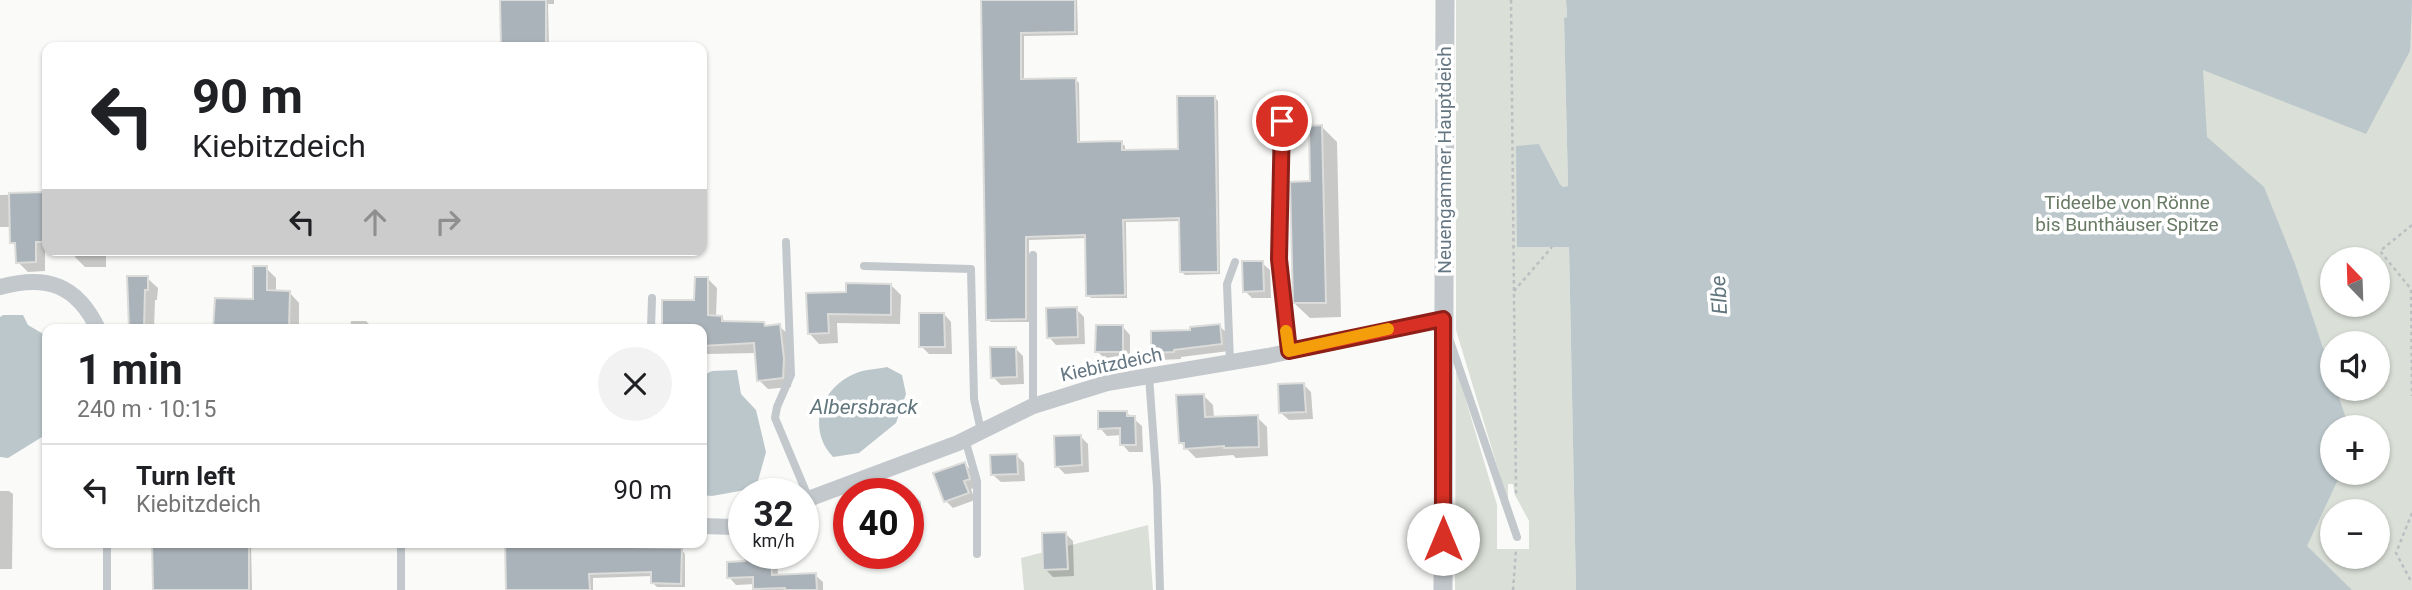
<!DOCTYPE html>
<html lang="en">
<head>
<meta charset="utf-8">
<style>
	body { margin:0; font-family:Roboto,sans-serif; background:#f2f2f2; color:#202124; height:100vh; display:flex; flex-direction:column; font-size:26px; white-space:nowrap }
	* { box-sizing:border-box; margin:0 }
	p { font-size:23px; color:#757577 }
	.icon { flex:none; width:38px; height:38px; fill:none; stroke:currentColor; stroke-width:2; stroke-linecap:round; stroke-linejoin:round }
	.map { position:relative; flex:1; overflow:hidden }
	.drawer { position:absolute; left:42px; top:324px; width:665px; height:224px; display:flex; flex-direction:column; background:#fff; border-radius:14px; box-shadow:0 2px 5px #0004 }
	.drawer>* { flex:none }
	.hud { position:absolute; left:42px; top:42px; width:665px; height:214px; border-radius:14px; box-shadow:0 2px 5px #0004; background:#fff; color:#202124; overflow:hidden }
	.needle { width:46px; rotate:337deg }
	.buttons { position:absolute; left:2320px; top:247px; display:grid; gap:14px }
	.buttons a { display:grid; place-items:center; width:70px; height:70px; border-radius:50%; background:#fff; box-shadow:0 2px 5px #0004; font-size:35px }
	.speed { position:absolute; left:728px; top:478px; display:flex; gap:14px; font-size:35px; font-weight:700; text-align:center }
	.speed>* { display:grid; place-content:center; width:91px; height:91px; border-radius:50%; background:#fff; box-shadow:0 2px 5px #0004; line-height:1 }
	.speed small { font-size:18px; font-weight:400 }
	.speed .limit { border:10px solid #d22; background:#fff; color:#111 }
	.pin { position:absolute; display:grid; place-items:center; width:60px; height:60px; color:#fff; margin:-30px; border:4px solid #fff; border-radius:50%; box-shadow:0 2px 7px #0007 }
	.me { position:absolute; width:77px; margin:-38px; rotate:0deg; stroke-linejoin:round; filter:drop-shadow(0 0 5px #0008) }
	.turn { display:flex; align-items:center; gap:24px; height:147px; padding:0 35px; font-size:32px }
	.turn .icon { width:91px; height:91px; stroke-width:2.5 }
	.turn b { display:block; font-size:49px; line-height:60px }
	.lanes { display:flex; align-items:center; height:66px; padding:0 35px; background:#0003; justify-content:center; gap:35px; direction:ltr }
	.lanes .off { opacity:.35 }
	.round { display:grid; place-items:center; flex:none; width:74px; height:74px; border-radius:37px; background:#f2f2f2 }
	.head { display:flex; align-items:center; justify-content:space-between; height:119px; padding:0 35px }
	h1 { font-size:42px; font-weight:700; line-height:52px }
	ul { padding:0; list-style:none }
	li { display:flex; align-items:center; gap:21px; height:91px; padding:0 35px; border-top:2px solid #e0e0e0 }
	li div { flex:1 }
	li b { display:block; font-size:26px }
	li em { font-style:normal }
	.map>svg:first-child { display:block }
	.green { fill:#dadfd7; fill-rule:evenodd }
	.water { fill:#bbc7cb }
	.shadow { fill:#0003 }
	.building { fill:#aab3b9; stroke:#dcdcda; stroke-width:2 }
	.lines { fill:none; stroke-linecap:round; stroke-linejoin:round }
	.path { stroke:#bbbfc2; stroke-width:2.5; stroke-dasharray:3.5 3.5; stroke-linecap:butt }
	.service { stroke:#c3c8cc; stroke-width:8 }
	.minor { stroke:#c3c8cc; stroke-width:16 }
	.tertiary { stroke:#c3c8cc; stroke-width:19 }
	.route-casing { stroke:#8d1f18; stroke-width:18 }
	.route { stroke:#d93025; stroke-width:12 }
	.slow { stroke:#f59e0b; stroke-width:12 }
	.labels { text-anchor:middle; stroke-width:7; stroke-linejoin:round; paint-order:stroke }
	.street-label { font-size:19px; fill:#657683; stroke:#fff }
	.park-label { font-size:19px; fill:#687a64; stroke:#fff }
	.water-label { font-size:21px; font-style:italic; fill:#60757c; stroke:#fff }
</style>
</head>
<body>
<div class="map">
<svg width="2412" height="590" viewBox="0 0 2412 590">
	<rect width="100%" height="100%" fill="#fafaf8"/>
	<path class="green" d="M1456,0h110l1,17 -3,1 4,168 -5,1 -3,-3 -21,-40 -22,103h52l7,343h-121l1,-223 41,138v44h32v-28l-14,-26 -2,-11h-5v18l-52,-172z
		M1904,0h508v590h-478zM2333,259h45v45h-45zM2333,343h45v45h-45zM2333,427h45v45h-45zM2333,511h45v45h-45z
		M1148,525l5,65h-129l-3,-32z"/>
	<path class="water" d="M1566,0h846l-2,51 -44,83 -163,-64 4,67 57,50 31,77 38,114v10l3,1 13,38h-16v45l8,1 -34,73 45,44h-776l-7,-343h-52l-1,-101 23,-2 21,40 3,3 5,-1 -4,-168 3,-1z
		M3,315h20l5,10 17,10 2,6v71l-5,25 -34,21 -8,-1v-140z
		M887,367l15,8 4,19 -10,29 -37,30 -26,4c-28,-30 -11,-72 26,-85 9,-3 19,-3 28,-5z
		M737,370l4,24 15,16 10,42 -10,36 -44,8 -10,-1v-119l10,-5z"/>
	<path class="shadow" d="M503,0h51v4h-6l1,43h-46z
		M984,0h93l1,35 -54,1v45l52,-1 3,3 1,61 41,-1 4,3v6l55,-1 35,-53 3,3 2,173 -35,1 -4,-4v-50l-55,1 1,76h-36l-3,-3 -1,-57 -58,2v82h-38l-4,-3z
		M1322,127l15,15 4,175 -31,1 -16,-15z
		M47,194v56l6,1h-8v20l-17,1 -10,-10 -1,-14 -5,-6v-15h-12v-32z
		M76,250h30v17h-21l-10,-10z
		M1262,263l8,7 1,28h-19l-7,-7z
		M266,268l10,10v14h13l10,11v26h-84l39,-28z
		M147,278l11,10 -1,12h-2l-1,29h-24z
		M708,279l9,9 -1,29h5l6,6h37l3,4 12,-1 10,9 3,35 -1,17 -23,2 -9,-9 -3,-27 -50,1 -4,-4v-21h-35l-3,-3 32,-25z
		M891,285l10,10 -1,29 -63,-1 1,20 -19,1 -10,-11 39,-40z
		M1076,309l8,8 1,27 -29,1 -7,-8z
		M944,314l7,8 1,32h-23l-8,-8z
		M351,321h15l7,7 17,-1 2,2h-42z
		M1219,326l8,7 2,18 -48,6v2l-20,1 -8,-8 39,-20z
		M1123,327l7,8v24h-25l-8,-8z
		M1015,348l8,8 1,28 -23,1 -8,-8z
		M1304,385l7,7 2,27 -24,1 -8,-7z
		M1203,395l10,10 1,14 43,-2 10,10 1,29 -32,2 -3,-3 -37,3 -15,-15z
		M1126,412l16,14 1,26h-14l-7,-8v-9l-15,1 -7,-8z
		M1080,436l8,8 1,28 -24,2 -8,-8z
		M1016,455l8,8 1,18 -24,1 -8,-7z
		M964,464l8,7 4,16 -5,2 4,11 -22,8 -7,-7z
		M872,490l3,4h-13z
		M0,491h9l4,3 -1,75h-12z
		M908,495h5l8,7v17l-13,1z
		M849,498v52l-4,-3 1,-31 -5,-15z
		M1066,534l7,7 1,35 -21,1 -8,-8z
		M154,542h97l1,48h-97z
		M506,542h126l3,7h46l4,5v33h-28l-5,-5v-6l-59,2v12h-86z
		M753,553h24l1,23 37,-1 8,7v8h-66l-2,-6 -19,1 -7,-8 18,-14z"/>
	<path class="building" d="M500,0h46v47h-45z
		M981,0h94v32l-54,1v46l55,-1 2,64 44,-1v9l56,-1 -1,-53h38l3,176h-38l-1,-54 -56,2 2,75 -39,1 -1,-61 -59,2v82l-40,1z
		M1322,125l4,178h-33l-3,-121 20,-1 -1,-55z
		M47,192v31h-4l1,19h-8v20l-20,1 -1,-20h-5l-1,-50z
		M1242,261h21l1,30 -21,1z
		M253,266h14v24l23,1 -1,38h-76l2,-31 38,1z
		M127,276h21v14h-3l-1,39h-15z
		M695,277h13v38l14,1v5l42,1 1,4 15,-2 4,35 -1,19 -26,3 -3,-38 -52,3v-17h-6v-2l-34,-1v-26h32z
		M846,283l45,1v31l-63,-1 1,19 -21,1 -2,-41 40,-1z
		M1077,307l1,30 -31,1 -1,-30z
		M919,313h25l1,34h-26z
		M1220,324l2,20 -48,6v2l-23,1v-22l39,-1v-3z
		M1096,325h27v27h-28z
		M990,347h26l1,30 -26,1z
		M1304,383l2,29 -27,1 -1,-29z
		M1204,394l1,23 53,-2 1,32 -35,1v-2l-40,3v-6h-5l-3,-48z
		M1098,411h29v5h8l1,29h-16v-17l-22,1z
		M1081,435l1,30 -27,2 -1,-31z
		M1017,454l1,20 -27,1 -1,-20z
		M965,462l5,17 -6,2 5,12 -25,9 -11,-29z
		M1066,532l2,37 -25,1 -1,-37z
		M152,542h97v48h-96z
		M505,542h126l1,5 50,1 -1,36 -30,-1v-11l-62,2 1,16h-84z
		M771,553l1,22 44,-2 1,17h-32v-2l-32,1v-12l-26,1v-16l18,-1v-7z"/>
	<g class="lines">
		<path class="path" d="M1511,0l5,494
			M2412,225l-32,26 31,38 1,107
			M1514,291l38,-44
			M2412,513l-16,40 16,30
			M1513,590l3,-41"/>
		<path class="service" d="M1282,121l-3,138 10,92
			M786,242l5,133 -14,32 -2,11 34,81
			M1033,255v151
			M864,266l107,3 3,130 7,32
			M651,329l1,-31
			M1450,341l67,196
			M1230,362l-3,-78 8,-22
			M1149,376l8,111 3,103
			M965,439l12,42v73
			M107,542v48
			M401,542v48"/>
		<path class="minor" d="M0,287c47,-13 77,-2 98,42
			M803,501l155,-58 75,-37 74,-23 161,-27 175,-37
			M702,526l32,1 10,-4"/>
		<path class="tertiary" d="M1443,590l2,-590"/>
	</g>
	<g class="lines">
		<g class="route-casing">
			<path id="route" d="M1282,121l-3,138 10,92 154,-32v220"/>
		</g>
		<use href="#route" class="route"/>
		<path class="slow" d="M1286,331l3,20 99,-22"/>
	</g>
	<g class="labels">
		<g class="street-label">
			<text transform="translate(1444 160) rotate(-90)" y="7">Neuengammer Hauptdeich</text>
			<text transform="translate(1111 364) rotate(-12)" y="7">Kiebitzdeich</text>
		</g>
		<g class="park-label">
			<text x="2127" y="209">Tideelbe von Rönne<tspan x="2127" dy="22">bis Bunthäuser Spitze</tspan></text>
		</g>
		<g class="water-label">
			<text transform="translate(1719 295) rotate(-93)" y="7">Elbe</text>
			<text x="864" y="414">Albersbrack</text>
		</g>
	</g>
</svg>
<div class="buttons">
<a><svg class="needle" viewBox="-14 -14 28 28"><path d="M0-13l5 13h-10z" fill="#e53935"/><path d="M0 13l5-13h-10z" fill="#757577"/></svg></a>
<a><svg class="icon" aria-label="sound" viewBox="0 0 24 24"><path d="M4 9h4l5-4v14l-5-4H4zM17 9q2 3 0 6"/></svg></a>
<a>+</a>
<a>−</a>
</div>
<div class="speed"><div>32<small>km/h</small></div><div class="limit">40</div></div>
<div class="pin" style="left:1282px;top:121px;background:#d93025"><svg class="icon" aria-label="arrive" viewBox="0 0 24 24"><path d="M6 21V4h12l-3 4 3 4H6"/></svg></div>
<svg class="me" style="left:1443px;top:539px" viewBox="-20 -20 40 40"><circle r="19" fill="#fff"/><path d="M0-13L10 11 0 6-10 11z" fill="#d93025"/></svg>
<div class="hud">
<div class="turn"><svg class="icon" aria-label="left" viewBox="0 0 24 24"><path d="M17 20v-9H6M10 6l-5 5 5 5"/></svg><div><b>90 m</b>Kiebitzdeich</div></div>
<div class="lanes"><svg class="icon" aria-label="left" viewBox="0 0 24 24"><path d="M17 20v-9H6M10 6l-5 5 5 5"/></svg><svg class="icon off" aria-label="ahead" viewBox="0 0 24 24"><path d="M12 20V5M6 11l6-6 6 6"/></svg><svg class="icon off" aria-label="right" viewBox="0 0 24 24"><path d="M7 20v-9h11M14 6l5 5-5 5"/></svg></div>
</div>
<section class="drawer">
<div class="head"><div><h1>1 min</h1><p>240 m · 10:15</p></div><a class="round"><svg class="icon" aria-label="close" viewBox="0 0 24 24"><path d="M6 6l12 12M18 6L6 18"/></svg></a></div>
<ul>
<li><svg class="icon" aria-label="left" viewBox="0 0 24 24"><path d="M17 20v-9H6M10 6l-5 5 5 5"/></svg><div><b>Turn left</b><p>Kiebitzdeich</p></div><em>90 m</em></li>
</ul>
</section>
</div>
</body>
</html>
